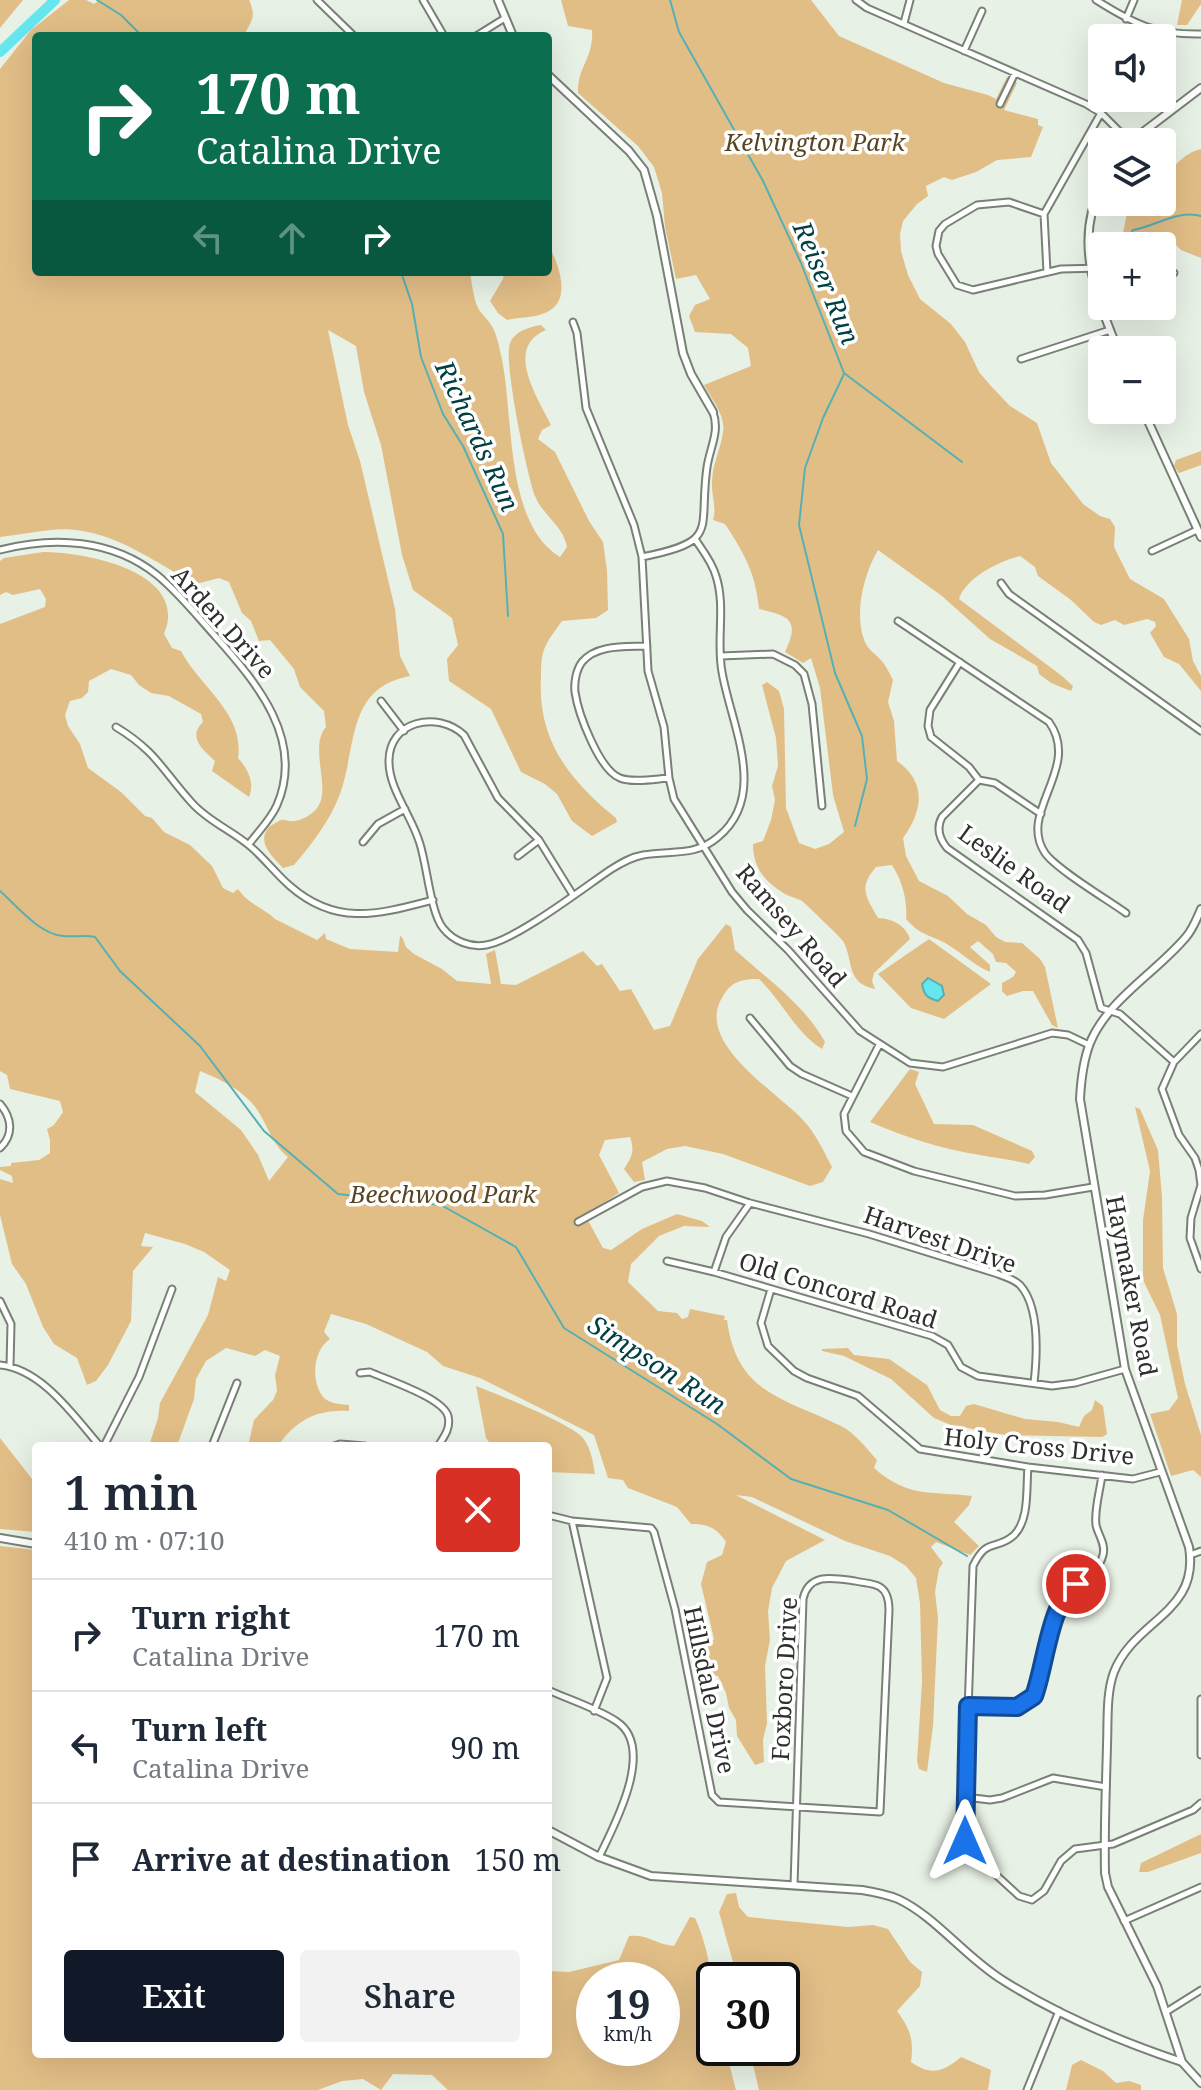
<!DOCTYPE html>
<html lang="en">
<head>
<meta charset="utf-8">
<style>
	body { margin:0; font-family:"Noto Serif",serif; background:#f2f2f3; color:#1f2937; height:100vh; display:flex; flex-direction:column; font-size:30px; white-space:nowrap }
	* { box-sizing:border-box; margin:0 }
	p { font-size:26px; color:#747a83 }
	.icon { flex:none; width:44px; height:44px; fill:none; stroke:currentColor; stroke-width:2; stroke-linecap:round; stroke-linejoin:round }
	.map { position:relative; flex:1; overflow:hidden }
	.drawer { position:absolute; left:32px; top:1442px; width:520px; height:616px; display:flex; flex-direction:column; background:#fff; border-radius:8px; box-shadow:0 8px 32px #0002 }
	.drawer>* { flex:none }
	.guide { position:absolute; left:32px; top:32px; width:520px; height:244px; border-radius:8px; box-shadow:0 8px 32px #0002; background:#0b6e4f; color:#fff; overflow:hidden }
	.tools { position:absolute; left:1088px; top:24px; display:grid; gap:16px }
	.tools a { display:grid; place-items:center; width:88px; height:88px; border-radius:8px; background:#fff; box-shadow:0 8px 32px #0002; font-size:40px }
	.speed { position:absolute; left:576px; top:1962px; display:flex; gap:16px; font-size:40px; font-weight:700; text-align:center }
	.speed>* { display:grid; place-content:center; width:104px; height:104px; border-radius:50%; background:#fff; box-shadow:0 8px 32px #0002; line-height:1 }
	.speed small { font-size:20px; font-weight:400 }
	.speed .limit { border:4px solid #111; border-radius:12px; background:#fff; color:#111 }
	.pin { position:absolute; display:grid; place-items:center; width:68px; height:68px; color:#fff; margin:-34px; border:4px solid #fff; border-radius:50%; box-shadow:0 2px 8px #0007 }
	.me { position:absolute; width:88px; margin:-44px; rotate:0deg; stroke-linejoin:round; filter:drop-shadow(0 0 6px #0008) }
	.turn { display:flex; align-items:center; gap:28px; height:168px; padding:0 32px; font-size:36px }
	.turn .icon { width:104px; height:104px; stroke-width:2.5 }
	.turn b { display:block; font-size:56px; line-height:68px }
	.lanes { display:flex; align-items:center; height:76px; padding:0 32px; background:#0003; justify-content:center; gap:40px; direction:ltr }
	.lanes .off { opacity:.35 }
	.round { display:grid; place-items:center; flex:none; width:84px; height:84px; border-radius:8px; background:#f2f2f3 }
	.overview { display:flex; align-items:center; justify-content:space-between; height:136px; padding:0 32px }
	h1 { font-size:48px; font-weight:600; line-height:60px }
	.button { display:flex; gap:16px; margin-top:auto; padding:16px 32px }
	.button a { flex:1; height:92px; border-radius:8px; background:#111827; color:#fff; font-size:32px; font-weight:600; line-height:92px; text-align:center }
	.button a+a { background:#f2f2f3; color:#1f2937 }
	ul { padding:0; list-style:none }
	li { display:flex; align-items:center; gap:24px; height:112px; padding:0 32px; border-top:2px solid #e0e1e3 }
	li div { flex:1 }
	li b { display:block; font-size:30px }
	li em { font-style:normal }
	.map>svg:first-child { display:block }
	.green { fill:#e2be87; fill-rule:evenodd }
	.water { fill:#66e7ef; stroke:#55b0b4; stroke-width:2 }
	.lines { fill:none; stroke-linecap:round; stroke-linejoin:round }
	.stream { stroke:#55b0b4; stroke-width:2 }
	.river { stroke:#66e7ef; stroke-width:10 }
	.minor-casing { stroke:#788176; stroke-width:9 }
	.tertiary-casing { stroke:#788176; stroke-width:10 }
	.secondary-casing { stroke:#788176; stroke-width:10 }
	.minor { stroke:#fff; stroke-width:5 }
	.tertiary { stroke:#fff; stroke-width:6 }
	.secondary { stroke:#fff; stroke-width:6 }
	.route-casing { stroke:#114b97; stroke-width:20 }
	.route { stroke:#1a73e8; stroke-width:14 }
	.labels { text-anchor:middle; stroke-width:7; stroke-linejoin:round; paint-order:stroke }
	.park-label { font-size:24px; font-style:italic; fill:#594422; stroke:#fff }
	.street-label { font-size:24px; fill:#2d302c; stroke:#fff }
	.water-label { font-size:26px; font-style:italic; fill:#004043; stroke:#fff }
</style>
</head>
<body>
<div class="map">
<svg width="1201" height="2090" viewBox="0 0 1201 2090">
	<rect width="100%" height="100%" fill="#e8f1e5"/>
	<path class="green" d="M0,0h23l-23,28z
		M69,0h17l8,4 5,-4h150c8,18 2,20 -5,36h-208v236h434c2,11 3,25 8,36 4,7 11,12 15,20 3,6 6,16 7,23 15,57 2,171 60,206l7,-10c-4,-22 -24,-31 -32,-51 -8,-22 -32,-135 -25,-153 5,-12 19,-16 31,-18l5,5c-42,17 -9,67 5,95l-9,5 -4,9 17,13 34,69 14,21 4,28 1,40 -12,8 -34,3c-6,9 -13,17 -17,26 -4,9 -4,21 -4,30 -4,63 29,104 75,141l1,4 -25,14 -20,-15 -15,-27 -12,-10 -24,-12 -30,-63 -42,-28 -2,-22 11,-14 -6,-27 -39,-28 -11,-35 -21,-110 -17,-53 -8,-46 -28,-16 20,95 12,36 35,148 5,47 10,20c-63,12 -53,68 -69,115 -9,27 -29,53 -47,74l-11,3c-11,-12 -28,-26 -13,-42 1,0 10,-6 11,-6 4,-1 8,2 12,1 9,0 22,-8 26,-16 11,-19 -10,-59 7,-78l-2,-16 -24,-24 -6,-18 -24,-29 -11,1 -8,-20 -9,-8 -13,-31 -10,-4 -23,6c-39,-20 -75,-49 -120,-54 -22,-3 -54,5 -76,7v-468l31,-39z
		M561,0h250l28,36 105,47 44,12 8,4 11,-22 10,6 -13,27 34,9v6l5,2 -12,30 -34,3 -21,12 -24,8 -8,-3 -18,9 2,10 -11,8 -14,17 -3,13 1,17 7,24 12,24 31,25 14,18 14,30 12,14 19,20 27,17 14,40 32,41 17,12 10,3 5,8 -1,20 16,32 34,20 25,40 4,22 8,15v15l-22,-27 -15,-7 -14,-24 6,-7 -1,-4 -8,-3 -23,6 -9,-5 -14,5 -7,-3 -23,-22 -33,-24 -3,-9 -15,-11c-20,5 -54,21 -61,43l103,77 11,10 -2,5 -20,-8 -12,-9 -2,-8 -47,-27 -48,-43 -64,-46c-15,25 -25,67 -12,94 3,6 8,9 13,14 6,6 10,14 14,22l-5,22 6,19 3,40c30,21 26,50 6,77l3,18 13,25 29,15 19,18 19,11 10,12 9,5 17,1 18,16 5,8 13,61 -6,-3 -19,-34h-10l-16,5 -5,-5v-8l11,-6 3,-5 -10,-9 -10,-1 -3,-8 -15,-13 -8,6 20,18v7c-19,-8 -33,-24 -51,-32 -16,-7 -20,-7 -33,-21 2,-17 -4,-39 -14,-54l-16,2c-18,21 -10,29 2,51 16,1 27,7 32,21l-36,34 -2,8 3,8c-30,-6 -21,-29 -32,-48 -2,-3 -38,-38 -41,-40 -5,-3 -12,-4 -17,-7 -20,-12 -32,-26 -32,-50l10,-3 8,-21 4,-20 -3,-14 6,-20 -2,-28 -14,-53 5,-3 12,9 5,18 2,99 13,35 16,6 14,-5 15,-12 -11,-37 -13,-107 -9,-30 -8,5 -18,-11c15,-32 5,-36 -26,-43 -3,-35 -15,-56 -34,-85l-12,-4c4,-13 -2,-25 -1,-38 0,-18 9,-33 11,-50 3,-17 -12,-33 -19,-47l47,-19 -3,-18 -17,-14 -36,-2 -6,-16 6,-11 15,-6 -14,-24 -20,4 -11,-52 -3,-34 -8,-26 -16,-21 -60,-53c-1,-26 16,-35 14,-63l-24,-4z
		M1182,0h19v4l-14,21h-10z
		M1201,149v109l-20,-8 -6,-6 -42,2 -10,-13 6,-30 33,-1v-28c16,-8 21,-21 39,-25z
		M548,244c10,19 26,57 -3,69 -10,5 -27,4 -38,7l-9,-7 -8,-12 13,-22 1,-7h44z
		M1201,451v14l-22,8 -5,-7 2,-6z
		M43,552c43,0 147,20 121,82l8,14 9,3c18,35 64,63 57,107 10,11 17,25 11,39l-37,-26 3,-10c-12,-11 -28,-24 -12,-39l-2,-8 -32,-18 -18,-3 -12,-8 -8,-10 -20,-6 -22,12 -1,11 -6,6 -12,3 -5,14 3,11 12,18 8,24 33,24 24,24 7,2 12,14 26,13 22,21 11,22 10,5 5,-4c11,16 25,18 37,30l42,21 8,-7 1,6 24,10 48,3 2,-16 2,1 4,10 8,7 28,15 15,12 34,3 -5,-30 9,-4 6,34 15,1 67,-34 14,15 5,-2 18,27 11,-2 23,41 16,-4 28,-67 28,-35 5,3 4,23c32,29 68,53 90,92l-3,7c-27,-17 -40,-48 -63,-70 -17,0 -27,2 -36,17 -30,46 53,95 80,124 13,14 20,30 29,47l-9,15 -13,4 -87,-32 -38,-8 -18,3 -25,13 3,18 -11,2 -10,-13c8,-12 11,-18 6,-32l-25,3 -6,15 20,38 -34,22 18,33 8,2 31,-21 35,-15 25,7 8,6 -26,-1 -25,10 -28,28 -3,18 30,29 19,2 5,6 6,-2 2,-8 35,7 -1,4h3c10,75 58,78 114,106 14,7 26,23 36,34l-3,8c34,30 56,23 98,28l-3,9 -15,17 25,24 -9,9 -34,-13 -5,5 12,16 -4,6 -4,23 3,26 -5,108 -6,46 -8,-3 -2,-8 5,-79 -2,-79 -4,-25 -10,-12 -16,-10 -45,-15 -93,-44 -16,-2 89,45 -39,21 -14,27 -4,23 2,29 -5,26 2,57 -4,17 1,22 -9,3 -18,-29 -1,-16 -7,-12 -3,-15 -8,-17 -12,-3 -6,-9 4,-12 10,-13 -13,-55 6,-22 15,-7 4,-13c-9,-14 -18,-18 -35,-18l-14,-17 -49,-19 -5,-8 -15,-2 -14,-43 -114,-57 -37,-12 -16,-14 -61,-28 -35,-10 -7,18 6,7c-17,11 -20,43 -6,59 7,6 16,6 25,7v6c-32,-2 -53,9 -71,35h-30l6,-26 19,-20 4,-9 -2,-16 5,-19 -15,-6 -10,6 -29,-8 -20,13 -10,18 -2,20 -17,47h-28l9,-28 2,-15 48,-88 10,-38 8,4 4,-11 -26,-18 -19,-8 -40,-11 -4,13 12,1 -20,24 -2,50 -23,44 -12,16 -9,4 -10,-27 -23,-14 -11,-17 -17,-43 -14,-20 -12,-49v-36l13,4 -1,-7 -12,-6v-3l11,-1v-3l28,-3 11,-7v-13l-3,-11 7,-4 9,-13 -3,-11 -50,-12 -3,-14 -7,-4v-447l45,-17 1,-8 -6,-10 -27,6 -7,-3 -6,3v-34l4,-3zM200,1071c17,7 35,15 49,29 17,16 20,42 39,57l-19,24 -11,-26 -17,-25 -46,-38z
		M929,939l62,45 -47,35 -33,-11 -33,-34z
		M910,1069l9,3 -4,12 19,40 39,1 59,26 3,6 -6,7c-16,-4 -32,-6 -49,-9 -38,-6 -75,-18 -110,-33z
		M1135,1107l5,2 18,41 4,47 1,71 14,46v31l8,39 16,51v42l-8,-7 -22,6 -21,-62 19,-4 9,-12 -18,-83 -17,-35v-60l7,-49z
		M848,1348l6,7 35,4 38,26 13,25 11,6h9l6,-10 8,-2 51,15 33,3 21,5 5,-11 8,-6 3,-10 8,6 4,28 -5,3 -97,-2 -54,-10 -17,-7 -43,-39 -47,-23 -22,-5v-2z
		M476,1386c19,7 97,39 107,52 8,10 10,24 12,36l-47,-2v-26h-56l-6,-8z
		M0,1438l36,46v48l-36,-3z
		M0,1546l36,4v504h512v-83l21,1 50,-12 10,-24c19,-2 26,8 45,10l16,-29 5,1c19,42 19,84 19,130h11l11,42h-288l-16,-15 -39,-1 -12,16 -18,-11 -21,2 -24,9h-318zM662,1980v68h-68v-68z
		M1201,1834v19l-53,19h-9l2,-9z
		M736,1893l3,14 9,10 100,10 25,-2 15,4 22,33 12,10 -2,14 -23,25c13,18 17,28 14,51 19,14 33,10 50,-5l30,13 -3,20h-229l-10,-42h33v-68h-44l-19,-68 8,-18z
		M1081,2060l22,11 13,12 13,-2 12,4v5h-75l6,-25z"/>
	<path class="water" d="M928,978l14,8 2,9 -6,6c-11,-3 -14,-6 -16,-17z"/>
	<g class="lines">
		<path class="stream" d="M97,0l24,15 21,21
			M670,0l9,32 84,149 38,82 43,110 118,89
			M1127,242l6,-12c21,-3 45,-21 68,-14
			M401,272l11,32 9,53 22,57 20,32 40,88 5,82
			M844,374l-21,44 -18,50 -6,57 36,148 27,63 5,43 -12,47
			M0,891c17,15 39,43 63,45 11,1 21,-1 32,1l25,34 80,75 64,85 74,63 103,11 75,42 48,81 153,96 74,55 97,31 79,46"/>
		<path class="river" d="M0,52l55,-52"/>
		<g class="minor-casing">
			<path id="minor" d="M317,0l37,36
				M423,0l21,36
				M856,0l11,8 219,96 15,9 29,29
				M1096,0c38,24 60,35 105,34
				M1126,19l8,-19
				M904,23l6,-23
				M476,36l29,-18
				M964,51l18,-40
				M1000,104l15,-31
				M1044,214l-35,-12 -32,3 -32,19 -6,7 -3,15 2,8 19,31 16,5 88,-21 41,-1
				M1047,272l-3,-58 57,-101
				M1162,272l12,1
				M573,322l4,11 9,75 48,117 8,32 6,114 16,56 5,51 5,21 58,93 15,18 41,40 72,81 50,32 33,4 109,-34 16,2 21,10
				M1021,359l89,-29
				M0,550c54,-14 112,-11 157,25 22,18 40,41 59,62 41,46 89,103 61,168 -6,14 -19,27 -28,39
				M1152,551l45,-21
				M642,557c79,-16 56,-26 65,-90 3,-20 13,-35 6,-55
				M1001,583l8,11 192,137
				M898,621l151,101c33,46 -32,90 -4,131 11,16 63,47 81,60
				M647,646c-21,1 -50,-2 -65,16 -6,8 -8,21 -7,30 3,21 24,78 45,86 12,5 35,1 49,0
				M721,656l52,-2 22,11 9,9 8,30 10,102
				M960,662l-30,48 -2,16 3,11 38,30 10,13
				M381,701l23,30
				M116,727c40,24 47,44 76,76 17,19 41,28 59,44 14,12 25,27 39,39 47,41 89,28 143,14
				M1041,814l-46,-31 -16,-3 -37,37c-6,11 -3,21 5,31l131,92 8,13 15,55 19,6 54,48
				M363,842l15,-18 27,-15
				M518,856l21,-16
				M573,895l-34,-55 -41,-42 -34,-63c-27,-25 -76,-14 -75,27 0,27 22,53 30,79 8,22 11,71 24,87 10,13 28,20 43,17 30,-5 96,-56 124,-75 11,-7 21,-13 33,-15 28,-5 52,2 75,-18 51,-42 13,-112 4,-165 -6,-32 4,-65 -6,-96 -4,-14 -13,-25 -21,-37
				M750,1018l40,48 12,8 50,22
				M1201,1034l-27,28 -12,27 17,46 16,23 4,12 2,15 -10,33 -1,20 11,31
				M879,1045l-35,69 2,17 18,21 50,19 101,25 30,-1 48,-8
				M0,1104c12,14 14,31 0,44
				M578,1222l64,-35 25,-6 38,7 45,15 119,31 129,40c7,3 16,5 22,11 20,22 17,71 14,98
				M667,1261l47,11 218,64 16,9 13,22 17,9 74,10 23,-3 50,-14
				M714,1272l12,-35 24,-34
				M771,1289l-10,34 7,23 26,25 13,7 51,18 62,53 108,18 105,12 27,-7
				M0,1301l11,23 -1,42
				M0,1365c42,4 74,51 100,81
				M360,1373l10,-1c18,8 73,26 78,44 3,12 -4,21 -10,30
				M104,1446l35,-69 33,-88
				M212,1446l25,-63
				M334,1446l6,-2 25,2
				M1028,1467c-2,20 2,54 -15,69 -18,15 -26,1 -40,30l-9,262 1,13 5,10 49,45 13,4 12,-9 17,-30 14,-12 38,-5 80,-34 8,-7
				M548,1515l24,6 79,7 3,4 21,77 37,186 7,7 161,10 9,-202c0,-8 -1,-18 -9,-23 -6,-4 -17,-4 -25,-6 -21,-3 -46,-9 -52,18l-9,286
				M572,1521l35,157 -13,33
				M1190,1555l11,-4
				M548,1690c22,10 48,18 68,31 41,26 -2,105 -17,136
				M1201,1699v56
				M968,1706l49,1 17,-11c12,-33 13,-72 31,-102 10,-16 33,-18 38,-39 3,-11 -5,-20 -7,-30 -2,-15 4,-34 6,-50
				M965,1797l25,3 12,-2 51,-20 53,9
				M1124,1921l77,-34
				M1166,2012l35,-22
				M1027,2090l32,-79"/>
		</g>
		<g class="tertiary-casing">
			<path id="tertiary" d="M498,0l15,36
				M548,75l81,76 15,19 13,46 26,137 8,21 22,38
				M0,1538l36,6
				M548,1830l51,27 52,19 211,14c12,2 24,4 36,9 37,17 69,60 106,82 54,34 118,61 178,81"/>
		</g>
		<g class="secondary-casing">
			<path id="secondary" d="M1130,142l71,-54
				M1102,184c-29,58 -6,111 16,166
				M1143,410l58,127
				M1201,909c-4,9 -8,20 -15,28 -29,35 -78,62 -96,106 -7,18 -9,37 -10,56l45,270 64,178c11,66 -54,72 -75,125 -8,21 -6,50 -7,73 -1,42 -3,85 -2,128l3,14 49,99 25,76 19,21"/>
		</g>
		<use href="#minor" class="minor"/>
		<use href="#tertiary" class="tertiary"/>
		<use href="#secondary" class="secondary"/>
	</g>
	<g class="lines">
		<g class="route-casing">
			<path id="route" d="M965,1841l3,-135 49,1 17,-11c11,-29 16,-95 42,-112"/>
		</g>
		<use href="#route" class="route"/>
	</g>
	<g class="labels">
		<g class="park-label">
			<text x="815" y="151">Kelvington Park</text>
			<text x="443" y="1203">Beechwood Park</text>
		</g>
		<g class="street-label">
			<text transform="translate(223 623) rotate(48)" y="8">Arden Drive</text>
			<text transform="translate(1014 869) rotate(36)" y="8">Leslie Road</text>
			<text transform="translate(791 926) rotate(49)" y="8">Ramsey Road</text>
			<text transform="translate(940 1240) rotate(19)" y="8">Harvest Drive</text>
			<text transform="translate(1131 1286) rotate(79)" y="8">Haymaker Road</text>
			<text transform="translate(838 1291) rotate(17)" y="8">Old Concord Road</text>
			<text transform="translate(1039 1447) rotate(6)" y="8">Holy Cross Drive</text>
			<text transform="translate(785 1679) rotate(-87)" y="8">Foxboro Drive</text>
			<text transform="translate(709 1690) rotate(78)" y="8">Hillsdale Drive</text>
		</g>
		<g class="water-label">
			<text transform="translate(826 283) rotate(67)" y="9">Reiser Run</text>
			<text transform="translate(477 436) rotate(65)" y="9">Richards Run</text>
			<text transform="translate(657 1365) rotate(33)" y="9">Simpson Run</text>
		</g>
	</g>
</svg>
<div class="tools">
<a><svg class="icon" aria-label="sound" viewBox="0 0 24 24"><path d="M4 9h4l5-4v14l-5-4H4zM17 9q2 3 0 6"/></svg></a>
<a><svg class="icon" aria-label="layers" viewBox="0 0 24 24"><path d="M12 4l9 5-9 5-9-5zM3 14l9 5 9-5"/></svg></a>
<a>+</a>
<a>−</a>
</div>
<div class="speed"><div>19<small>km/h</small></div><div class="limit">30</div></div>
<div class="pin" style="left:1076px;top:1584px;background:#d93025"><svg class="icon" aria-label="arrive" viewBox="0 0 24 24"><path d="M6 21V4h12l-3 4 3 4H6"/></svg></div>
<svg class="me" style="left:965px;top:1841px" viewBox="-20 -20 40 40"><path d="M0-17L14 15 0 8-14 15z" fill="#1a73e8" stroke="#fff" stroke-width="4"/></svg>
<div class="guide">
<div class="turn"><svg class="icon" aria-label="right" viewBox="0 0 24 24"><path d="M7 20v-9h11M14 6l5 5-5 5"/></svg><div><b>170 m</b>Catalina Drive</div></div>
<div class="lanes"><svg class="icon off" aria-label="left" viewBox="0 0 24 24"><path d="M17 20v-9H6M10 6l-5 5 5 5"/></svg><svg class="icon off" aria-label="ahead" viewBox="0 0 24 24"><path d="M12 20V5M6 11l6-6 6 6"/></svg><svg class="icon" aria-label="right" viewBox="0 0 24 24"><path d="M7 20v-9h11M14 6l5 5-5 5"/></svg></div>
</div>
<section class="drawer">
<div class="overview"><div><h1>1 min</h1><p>410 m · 07:10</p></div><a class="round" style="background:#d93025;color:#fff"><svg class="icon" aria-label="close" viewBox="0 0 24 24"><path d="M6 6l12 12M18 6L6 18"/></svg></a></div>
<ul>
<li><svg class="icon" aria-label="right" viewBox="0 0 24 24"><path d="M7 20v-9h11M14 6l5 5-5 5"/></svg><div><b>Turn right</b><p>Catalina Drive</p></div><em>170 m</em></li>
<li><svg class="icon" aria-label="left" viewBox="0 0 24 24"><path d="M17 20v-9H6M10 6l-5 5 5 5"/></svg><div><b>Turn left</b><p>Catalina Drive</p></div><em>90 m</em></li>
<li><svg class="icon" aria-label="arrive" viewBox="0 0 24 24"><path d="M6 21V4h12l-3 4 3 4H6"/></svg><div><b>Arrive at destination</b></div><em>150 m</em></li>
</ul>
<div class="button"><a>Exit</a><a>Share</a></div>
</section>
</div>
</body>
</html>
